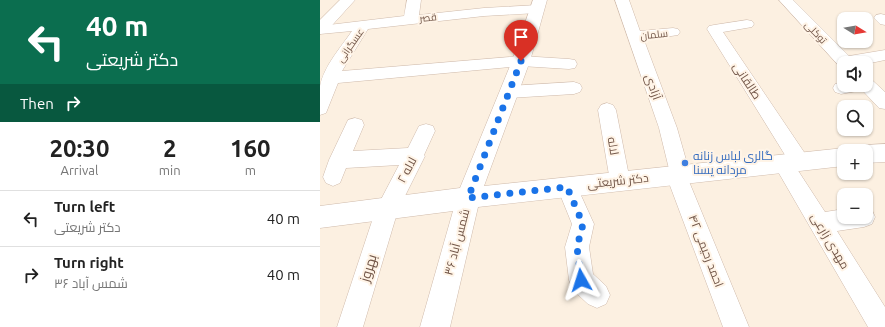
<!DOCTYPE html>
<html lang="en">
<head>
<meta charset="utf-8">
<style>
	body { margin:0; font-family:Ubuntu,Cairo,sans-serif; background:#f2f2f2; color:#222; height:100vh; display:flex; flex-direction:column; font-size:15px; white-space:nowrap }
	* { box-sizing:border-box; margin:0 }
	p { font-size:13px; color:#767676 }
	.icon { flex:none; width:22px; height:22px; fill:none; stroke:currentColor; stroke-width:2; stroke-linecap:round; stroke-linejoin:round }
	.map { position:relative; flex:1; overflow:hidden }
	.sheet { display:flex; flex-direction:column; background:#fff; width:320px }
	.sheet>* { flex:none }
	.hud { background:#0b6e4f; color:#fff; overflow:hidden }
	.needle { width:26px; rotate:101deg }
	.fabs { position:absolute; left:517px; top:12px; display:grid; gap:8px }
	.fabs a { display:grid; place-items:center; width:36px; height:36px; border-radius:8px; background:#fff; box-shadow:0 1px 3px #0004; font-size:20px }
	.pin { position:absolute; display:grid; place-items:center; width:34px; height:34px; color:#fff; margin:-41px -17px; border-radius:50% 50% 50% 0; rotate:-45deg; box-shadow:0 0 4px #0007 }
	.pin .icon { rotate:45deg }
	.me { position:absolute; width:44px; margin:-22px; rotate:354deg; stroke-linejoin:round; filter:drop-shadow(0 0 3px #0008) }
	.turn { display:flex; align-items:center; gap:14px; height:84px; padding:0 20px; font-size:18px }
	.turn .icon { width:52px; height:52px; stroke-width:2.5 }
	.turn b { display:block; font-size:28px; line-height:34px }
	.then { display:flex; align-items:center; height:38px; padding:0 20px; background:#0003; gap:8px; font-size:15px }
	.eta { display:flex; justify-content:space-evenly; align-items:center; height:68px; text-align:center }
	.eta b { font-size:24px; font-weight:700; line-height:28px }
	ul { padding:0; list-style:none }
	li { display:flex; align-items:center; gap:12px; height:56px; padding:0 20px; border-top:1px solid #e0e0e0 }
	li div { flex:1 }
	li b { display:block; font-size:15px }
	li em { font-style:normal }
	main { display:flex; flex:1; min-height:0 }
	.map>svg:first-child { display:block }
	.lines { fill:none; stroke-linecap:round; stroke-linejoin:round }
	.minor-casing { stroke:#cfbaab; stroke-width:1 }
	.tertiary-casing { stroke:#cfbaab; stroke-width:1 }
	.minor { fill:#fff; fill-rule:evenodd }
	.tertiary { fill:#fff; fill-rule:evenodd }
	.route { stroke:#1a73e8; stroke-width:7; stroke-dasharray:0 12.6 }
	.shop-dot { fill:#3f7fe0; stroke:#fff4e7; stroke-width:1.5 }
	.labels { text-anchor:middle; stroke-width:4; stroke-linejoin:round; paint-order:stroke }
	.far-street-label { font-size:10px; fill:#725648; stroke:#fff4e7 }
	.street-label { font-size:12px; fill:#725648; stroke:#fff4e7 }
	.shop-label { font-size:12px; fill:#366cbe; stroke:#fff4e7; text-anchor:start }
	.near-street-label { font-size:14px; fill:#725648; stroke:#fff4e7 }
</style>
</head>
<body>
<main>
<section class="sheet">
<div class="hud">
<div class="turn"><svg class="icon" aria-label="left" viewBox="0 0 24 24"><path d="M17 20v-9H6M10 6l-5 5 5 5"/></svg><div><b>40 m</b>دکتر شریعتی</div></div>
<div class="then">Then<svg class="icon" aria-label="right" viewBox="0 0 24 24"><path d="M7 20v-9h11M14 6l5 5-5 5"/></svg></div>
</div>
<div class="eta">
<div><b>20:30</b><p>Arrival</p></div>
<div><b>2</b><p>min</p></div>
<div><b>160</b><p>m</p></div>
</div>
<ul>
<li><svg class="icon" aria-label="left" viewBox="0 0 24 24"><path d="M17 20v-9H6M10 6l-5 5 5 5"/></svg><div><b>Turn left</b><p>دکتر شریعتی</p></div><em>40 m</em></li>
<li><svg class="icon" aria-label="right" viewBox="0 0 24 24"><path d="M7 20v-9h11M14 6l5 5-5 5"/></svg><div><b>Turn right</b><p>شمس آباد ۳۶</p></div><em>40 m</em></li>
</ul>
</section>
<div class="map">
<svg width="565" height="327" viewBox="0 0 565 327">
	<rect width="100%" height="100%" fill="#fcf0e1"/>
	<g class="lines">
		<g class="minor-casing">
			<path id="minor" d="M87,0h14l-2,15 65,-7 53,-3 5,1 2,3 -2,3 -5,1 -53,3 -116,13 -26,42 179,-15 48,3 6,1 2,4 -2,4 -6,1 -48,-3 -183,17 -12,30 -6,2c0,-9 0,-20 0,-29 4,-20 21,-39 32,-55l-32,3v-8l84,-10z
				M295,0h14l11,31 33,-3 5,1 2,3 -2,3 -34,5 33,88 13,46 -2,5 61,148h-26l-57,-152 3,-6 -10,-41z
				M459,0h14l56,56 36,-6v10l-19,4 -22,-1v5l-4,-1z
				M561,14l4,1v10l-5,-1 -6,-6 2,-3z
				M427,20l5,1 2,3 -2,3 -29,5 83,123 3,6 -3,6 -9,2 28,43 19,-3v8h22v-10l6,3 3,7 -3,7 -8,3 -27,4 48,76v20h-17l-95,-164 3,-6 9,-2 -78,-126 2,-3 5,-1z
				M546,78l6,2 13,12v17l-6,-1 -17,-18 -21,4 -6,-2 -2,-4 2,-4 9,-2v3h22z
				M254,82l6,2 2,4 -2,4 -6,2 -65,4 -6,-2 -3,-4 3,-4 6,-2z
				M287,103l6,2 3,5 14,71 -3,6 -7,3 -7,-3 -3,-6 -12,-71 3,-5z
				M35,118l7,2 2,5 -11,26 55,-3 11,-22 7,-2 7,2 2,5 -11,24 1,1 -27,54 -35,117h-26l39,-118 23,-44 -53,3 -6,15 -7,3 -7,-3 -3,-6 6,-17 19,-40z
				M247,178l7,2 20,44 -5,23 4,27 13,12 4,9 -4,9 -9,4 -9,-4 -16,-15 -3,-9 -4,-33 7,-23 -15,-37 3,-7z"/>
		</g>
		<g class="tertiary-casing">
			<path id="tertiary" d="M20,0h15l-29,32 -6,2v-14z
				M213,0h14l-17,61 -46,125 360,-38 8,3h-8v15l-366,41 -28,120h-30l33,-116 -133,17v-22l140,-18 52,-127z
				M565,144v18l-19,1v-12h-9l1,-3 8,-3z"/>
		</g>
		<use href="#minor" class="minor"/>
		<use href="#tertiary" class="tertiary"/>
	</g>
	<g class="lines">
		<path class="route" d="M201,61l-53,137 99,-11 16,37 -6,23 4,33"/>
	</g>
	<circle class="shop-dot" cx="365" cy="163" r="4"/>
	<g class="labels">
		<g class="far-street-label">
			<text transform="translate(108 17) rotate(-6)" y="4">قصر</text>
			<text transform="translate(496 32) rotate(46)" y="4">توکلی</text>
			<text transform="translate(334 34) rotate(-6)" y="4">سلمان</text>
			<text transform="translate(30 45) rotate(-55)" y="4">عسگرانی</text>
		</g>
		<g class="street-label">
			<text transform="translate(427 81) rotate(57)" y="4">طالقانی</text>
			<text transform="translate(333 87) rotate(70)" y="4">آزادی</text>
			<text transform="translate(293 146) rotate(80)" y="4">لاله</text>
			<text transform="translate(87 170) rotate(-62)" y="4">لاله ۲</text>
			<text transform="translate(298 181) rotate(-6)" y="4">دکتر شریعتی</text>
			<text transform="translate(510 241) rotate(59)" y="4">مهدی زارعی</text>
			<text transform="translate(137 242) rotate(-75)" y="4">شمس آباد ۳۶</text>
			<text transform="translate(386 251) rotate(69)" y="4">۴۲ احمد رحیمی</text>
		</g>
		<g class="shop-label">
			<text x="373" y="160">گالری لباس زنانه<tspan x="373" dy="14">مردانه یسنا</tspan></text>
		</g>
		<g class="near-street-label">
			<text transform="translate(48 268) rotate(-73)" y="5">بهروز</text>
		</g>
	</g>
</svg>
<div class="fabs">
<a><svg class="needle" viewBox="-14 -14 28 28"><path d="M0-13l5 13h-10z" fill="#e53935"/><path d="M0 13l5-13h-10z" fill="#767676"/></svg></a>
<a><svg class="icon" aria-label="sound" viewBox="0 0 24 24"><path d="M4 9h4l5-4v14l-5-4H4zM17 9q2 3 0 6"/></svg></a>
<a><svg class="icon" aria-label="search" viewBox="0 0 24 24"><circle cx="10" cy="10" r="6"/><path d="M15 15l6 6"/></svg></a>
<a>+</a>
<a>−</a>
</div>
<div class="pin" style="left:201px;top:61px;background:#d93025"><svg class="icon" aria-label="arrive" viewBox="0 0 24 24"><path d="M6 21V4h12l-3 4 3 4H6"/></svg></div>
<svg class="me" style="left:261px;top:280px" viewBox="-20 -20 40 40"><path d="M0-17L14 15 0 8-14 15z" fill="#1a73e8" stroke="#fff" stroke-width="4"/></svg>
</div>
</main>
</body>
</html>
